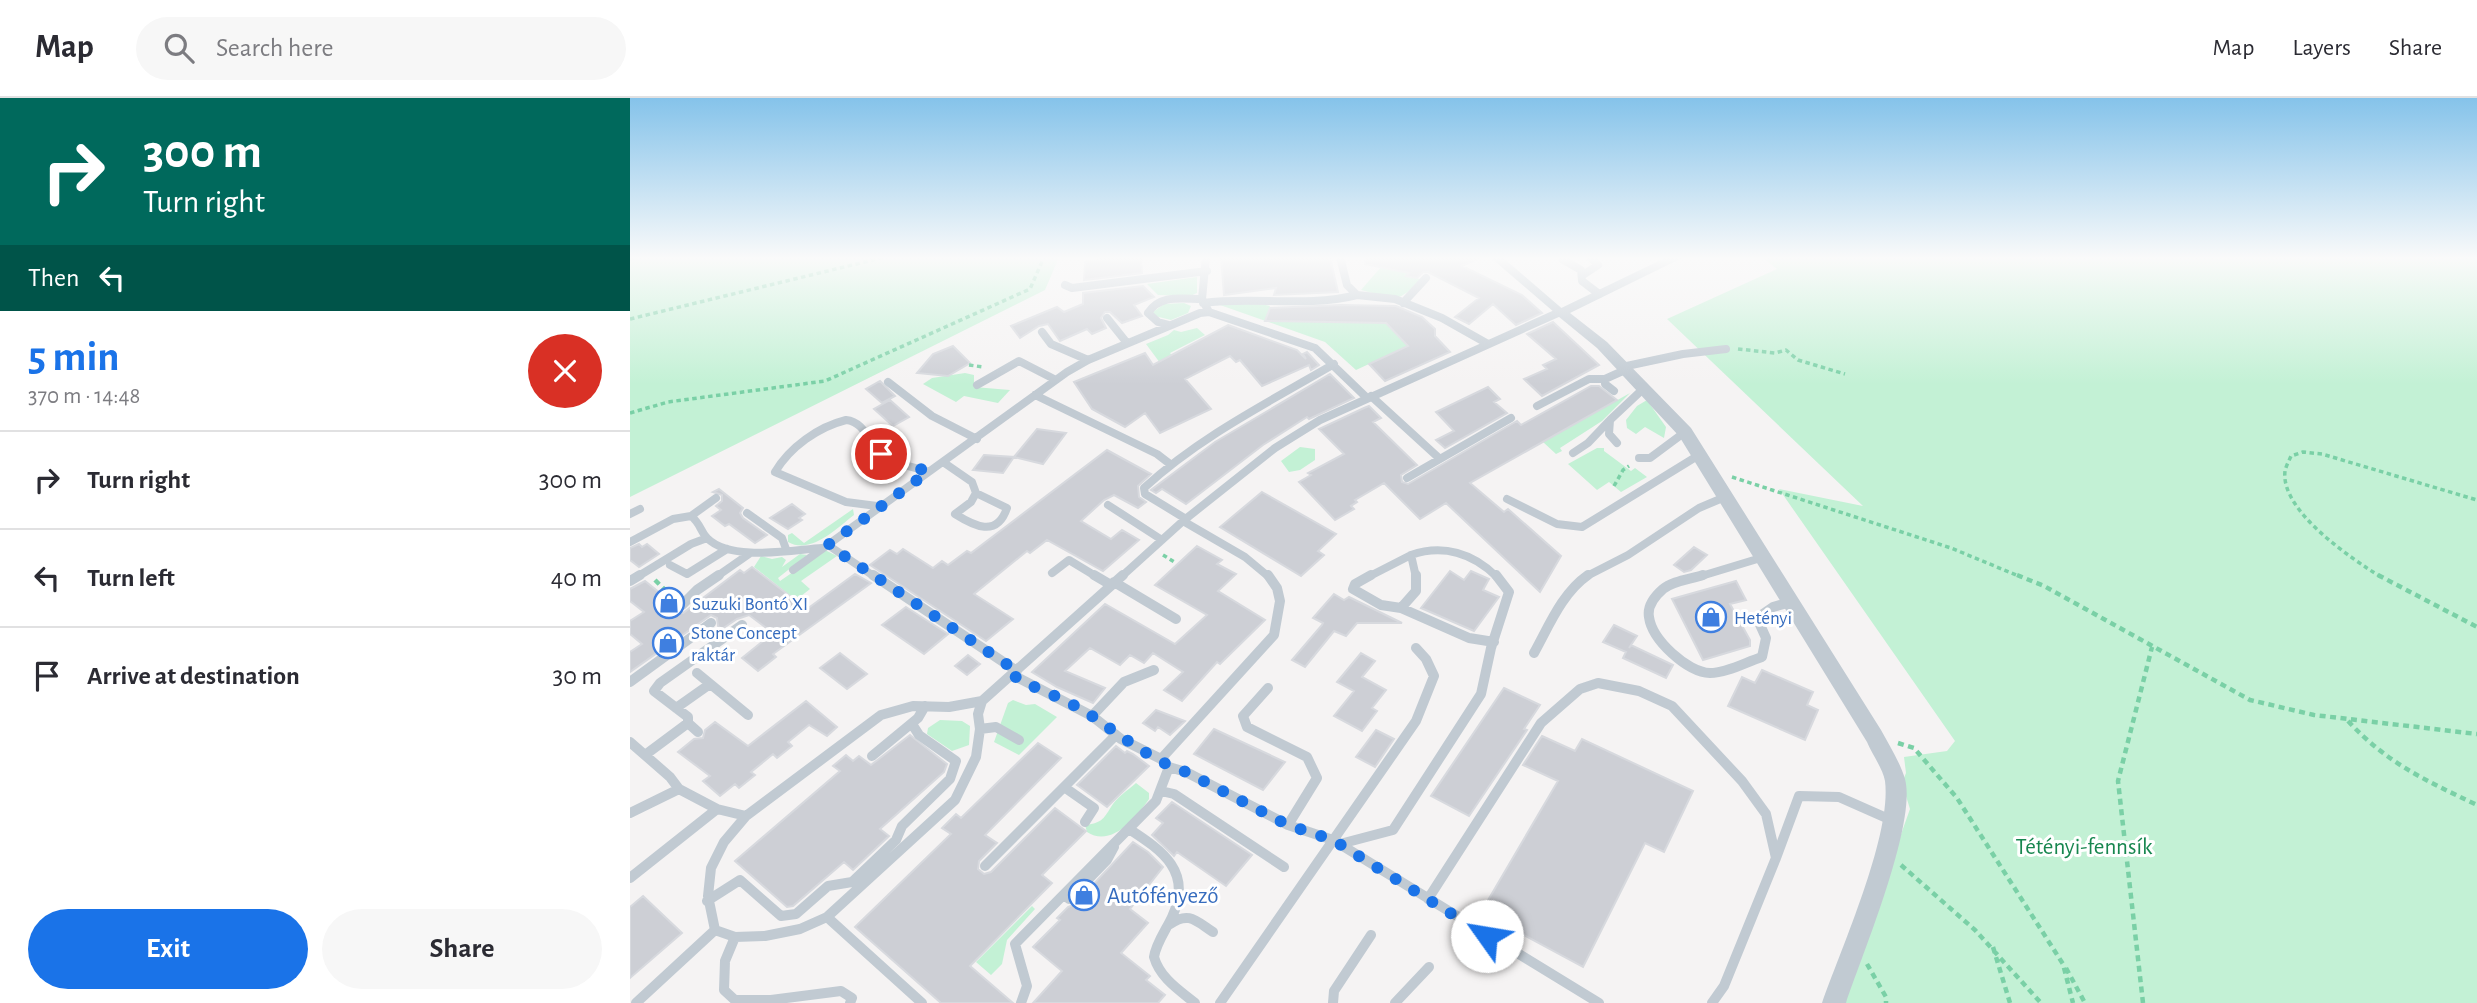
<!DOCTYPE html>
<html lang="en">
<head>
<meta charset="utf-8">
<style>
	body { margin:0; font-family:"Alegreya Sans",sans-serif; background:#f7f7f7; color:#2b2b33; height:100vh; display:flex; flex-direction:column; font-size:26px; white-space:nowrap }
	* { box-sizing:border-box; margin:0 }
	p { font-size:23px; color:#7c7c81 }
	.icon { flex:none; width:38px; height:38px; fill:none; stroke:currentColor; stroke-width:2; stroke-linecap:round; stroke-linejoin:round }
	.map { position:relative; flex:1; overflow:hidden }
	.details { display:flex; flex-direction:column; background:#fff; width:630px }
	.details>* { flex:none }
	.top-card { background:#00695c; color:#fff; overflow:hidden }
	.pin { position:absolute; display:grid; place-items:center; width:60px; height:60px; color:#fff; margin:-30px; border:4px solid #fff; border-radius:50%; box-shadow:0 2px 7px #0007 }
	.me { position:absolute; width:77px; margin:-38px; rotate:302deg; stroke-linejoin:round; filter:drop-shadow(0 0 5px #0008) }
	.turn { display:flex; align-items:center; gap:24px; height:147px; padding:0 28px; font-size:32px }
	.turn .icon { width:91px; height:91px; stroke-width:2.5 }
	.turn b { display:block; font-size:49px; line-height:60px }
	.then { display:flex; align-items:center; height:66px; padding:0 28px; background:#0003; gap:14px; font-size:26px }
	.round { display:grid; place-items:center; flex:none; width:74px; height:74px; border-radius:37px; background:#f7f7f7 }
	.summary { display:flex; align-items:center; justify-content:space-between; height:119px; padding:0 28px }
	h1 { font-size:42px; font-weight:700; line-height:52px; color:#1a73e8 }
	.button { display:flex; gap:14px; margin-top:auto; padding:14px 28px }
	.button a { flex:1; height:80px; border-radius:42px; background:#1a73e8; color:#fff; font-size:28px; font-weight:700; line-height:80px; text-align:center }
	.button a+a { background:#f7f7f7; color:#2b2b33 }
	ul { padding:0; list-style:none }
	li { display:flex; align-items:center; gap:21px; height:98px; padding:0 28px; border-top:2px solid #e1e1e2 }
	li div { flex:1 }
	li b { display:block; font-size:26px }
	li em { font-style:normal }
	header { display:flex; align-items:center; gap:42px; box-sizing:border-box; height:98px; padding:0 35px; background:#fff; border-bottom:2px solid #e1e1e2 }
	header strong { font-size:33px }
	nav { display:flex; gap:38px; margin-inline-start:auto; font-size:24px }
	.search { width:490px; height:63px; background:#f7f7f7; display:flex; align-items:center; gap:18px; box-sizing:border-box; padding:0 24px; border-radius:38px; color:#7c7c81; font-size:26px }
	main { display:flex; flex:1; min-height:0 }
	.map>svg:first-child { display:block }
	.green { fill:#c3f1d5 }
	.building { fill:#cdcfd5; stroke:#d7d9de; stroke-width:2 }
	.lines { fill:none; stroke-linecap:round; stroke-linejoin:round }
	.path-far1 { stroke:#7ad0a6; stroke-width:3.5; stroke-dasharray:4.5 3.5; stroke-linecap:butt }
	.path { stroke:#7ad0a6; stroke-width:4.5; stroke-dasharray:6 4.5; stroke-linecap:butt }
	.service-far1 { stroke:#c1cad2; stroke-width:8 }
	.service { stroke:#c1cad2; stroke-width:10 }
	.minor { fill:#c1cad2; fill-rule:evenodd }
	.route { stroke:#1a73e8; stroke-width:12; stroke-dasharray:0 21.6 }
	.labels { text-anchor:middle; stroke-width:6; stroke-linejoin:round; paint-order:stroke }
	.shop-label { font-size:19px; fill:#366cbe; stroke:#fff; text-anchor:start }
	.near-park-label { font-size:23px; fill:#17864f; stroke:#fff }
	.near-shop-label { font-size:23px; fill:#366cbe; stroke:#fff; text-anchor:start }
</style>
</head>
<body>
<header>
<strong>Map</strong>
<div class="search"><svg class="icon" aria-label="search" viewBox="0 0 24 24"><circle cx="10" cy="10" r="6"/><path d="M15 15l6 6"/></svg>Search here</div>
<nav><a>Map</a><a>Layers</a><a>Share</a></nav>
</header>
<main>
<section class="details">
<div class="top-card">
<div class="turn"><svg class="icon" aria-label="right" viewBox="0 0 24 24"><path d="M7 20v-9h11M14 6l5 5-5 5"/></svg><div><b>300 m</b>Turn right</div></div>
<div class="then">Then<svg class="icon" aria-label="left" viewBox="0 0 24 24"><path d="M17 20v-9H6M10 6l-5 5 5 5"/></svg></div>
</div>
<div class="summary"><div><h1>5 min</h1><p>370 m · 14:48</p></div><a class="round" style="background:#d93025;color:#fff"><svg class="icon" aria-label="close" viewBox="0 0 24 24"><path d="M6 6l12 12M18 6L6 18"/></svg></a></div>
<ul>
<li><svg class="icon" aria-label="right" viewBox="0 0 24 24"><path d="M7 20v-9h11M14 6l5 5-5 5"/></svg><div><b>Turn right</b></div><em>300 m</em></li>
<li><svg class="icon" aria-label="left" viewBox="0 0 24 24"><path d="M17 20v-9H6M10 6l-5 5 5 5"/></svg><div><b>Turn left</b></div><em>40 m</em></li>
<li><svg class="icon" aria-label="arrive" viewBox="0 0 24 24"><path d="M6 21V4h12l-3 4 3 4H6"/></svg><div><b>Arrive at destination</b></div><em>30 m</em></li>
</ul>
<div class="button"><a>Exit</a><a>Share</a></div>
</section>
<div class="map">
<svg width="1847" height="905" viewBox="0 0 1847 905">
	<rect width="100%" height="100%" fill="#f5f3f3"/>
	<path class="green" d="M0,159h429l-14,33 -415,207z
		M1132,159h715v746h-636l69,-194 -8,-26 4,-10 -2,-16 43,-6 8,-10 -176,-252 84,17 -196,-187 110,-50z
		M751,169l28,6 -2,4 14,2c-25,27 -26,19 -60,11z
		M567,179v16l-7,3 -32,-1 -11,-11z
		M593,204l43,3 4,1 -5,15 121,2 22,23 -52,24 -31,-28 -105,-37z
		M554,205l7,3 -3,7 -17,7 -16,-4 -2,-4 11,-8z
		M567,230l8,7 -35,18 9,11 -13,7 -20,-27 22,-9 6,-5 7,2z
		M335,275l9,2v12l36,3 -12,13 -34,-7 -8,6 -33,-18 9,-6z
		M1000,295l-28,28 -42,27 2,3 -6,3 -13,-12z
		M1017,302l19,27 -2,11 -19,-11 -9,7 -9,-6 -1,-8 11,-14z
		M670,349l15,2v11l-15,10 -11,2 -8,-11z
		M967,350h7v3l27,20 4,-3 12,9 -26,15 -12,-10 -12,8 -29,-26z
		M223,411l1,6c-17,13 -43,40 -66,27v-7l4,-2 12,10z
		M195,452l12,6 -36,25 9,8 -14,11 -42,-33 7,-11 11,3 10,-2 4,3 -4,7 18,-13 7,1 -29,23 2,3z
		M383,602l13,5 9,-1 22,13 -38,38 -25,-13 14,-39z
		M310,622l22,1 8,5 -1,19 -17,6 -25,-17 1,-6z
		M506,685l13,10v6c-13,19 -38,49 -62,33l-2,-7c16,-2 18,-5 26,-18 5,-9 17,-17 25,-24z
		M402,808l3,3 -28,31 -5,24 -11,11 -15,-13z"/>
	<path class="building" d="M483,159h28l1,16 -58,7 1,-18z
		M591,159h109l8,35 -64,3 2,-7 -52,7z
		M736,159h115l-19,9 60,29 20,18 -26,12 -23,-21 -24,20 -14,-7 24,-19 -51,-26h-5l-6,6 -11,-2 3,-3 -44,-9z
		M513,188l11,11 -20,8 8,11 -20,7 -12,-11h-5l-4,6 5,10 -14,6 -5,-5 -27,12 -12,-17 -9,2 -19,12 -9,-12 46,-19 7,5 19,-8v-11z
		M711,207l55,1 26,11 13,12v7l15,16 -65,29 -16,-17 39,-18 -22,-23 -121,-2 5,-13z
		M923,224l46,43 -57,31 -18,-17 23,-10 -4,-4 13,-6 -29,-25z
		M598,227l69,25 9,9 -3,-5 4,-2 12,13 -8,5 -2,-5 -47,21 -22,-26 -4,2 -6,-6 -45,23 26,30 -51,24 -15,-20 -20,14 -33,-18 -18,-27 71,-29 8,12z
		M323,248l17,17 -22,13 -31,-3 16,-19z
		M700,276l24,24 -45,21 -2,-2 -44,28 -77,59 -24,-15 -6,4 -5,-3 64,-48z
		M250,283l15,15 -13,7 -16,-14z
		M961,288h8l18,14 -147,83 34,29 4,-3 53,47 -21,36 -94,-89 -26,16 -36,-36 -29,17 2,2 -6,4 3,3 -19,11 -36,-38 12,-7 -3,-2 36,-19 -25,-25 45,-21 5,-2 12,12 -8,4 44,43 -16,10 1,7 6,2 109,-63 4,4z
		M858,289l12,12 -6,3 13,11 -62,35 -9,-8 18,-9 -18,-19z
		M260,302l19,17 -16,9 -19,-17z
		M407,331l29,4 -23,31 -29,-7z
		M477,352l44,24 -13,12 1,11 7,5 -8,6 -24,-13 -10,5 -23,21 30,18 11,-9 17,10 -36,31 -56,-31 -17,13 -3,-2 -53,43 39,25 -27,22 -116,-76 20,-15 7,4 6,-5 30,19 9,-7 6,4 19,-14 4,2z
		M354,357l30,2 -11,16 -30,-3z
		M89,391l24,19 -3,5 3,5 24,17 -12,8 -26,-19 -4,2 -13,-10 9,-6 -5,-4 6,-5v-6l-9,-3z
		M632,394l74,42 -18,17 6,4 -23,21 -81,-49z
		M162,406l13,10 -6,4 3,2 -14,9 -18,-11z
		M9,446l3,3 5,-3 12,10 -20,13 -9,-7v-12z
		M567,448l25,14 -5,4 19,10 -18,17 47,29 -45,44 -3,-2 -35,39 -18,-11 19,-18 -30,-19 -9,10 -14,-8 -10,10 -30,-17 -25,23 40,17 -12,15 -36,-16 -25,-15 73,-68 70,40 32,-29 -52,-30z
		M1064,449l13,8 -16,15 -7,2 -10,-7z
		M122,469l55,42 48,-35 16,9 -98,71 3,3 -18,14 -16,-13 31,-25 -24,-18 -12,4 -15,10 -4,-3 -1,-8 -6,-3 -81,57v-20l12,-8 -12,-10v-13l14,-9 -14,-11v-12l15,-8 20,16 4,-2 7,5v10l7,3 57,-43 4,3z
		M820,473l14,9 7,-9 18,8 -6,11 16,7 -25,34 -53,-23z
		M1106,483l10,19 -16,4 20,36v6l-47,14 -31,-61z
		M704,496l10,6 5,-3 53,26h-45l-11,13 -12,-5 -29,36 -13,-7 30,-35 1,-2 -10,-5z
		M276,509l42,27 -24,20 -42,-29z
		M984,527l23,11 -8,12 2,-3 42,20 -7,13 -43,-20 3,-6 -23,-10z
		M210,555l27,21 -20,15 -27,-21z
		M731,555l14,8 -13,16 24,13 -14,18 5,3 -15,20 -28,-15 20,-25 -17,-9z
		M338,557l12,9 -13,11 -12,-9z
		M1132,572l51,22 -6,13 11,5 -13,30 -77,-34 14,-29 13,6z
		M874,590l36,17 -16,24 3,1 -58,86 -38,-20z
		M176,603l31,26 -10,9 -18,-11 -21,17 4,4 -15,12 -4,-4 -22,18 4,3 -16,13 -4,-4 -15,12 -17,-15 7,-5 -32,-24 16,-13 9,-1 2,-8 10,-8 33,24z
		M526,612l29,11 -15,14 -12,-8 -3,4 -12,-8z
		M584,631l71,33 -22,28 -69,-36z
		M746,632l18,9 -19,28 -19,-10z
		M280,637l37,29 -3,8 -64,57 9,7 -36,34 -9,-8 -51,44 -6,1 -52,-46 105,-90 -7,-5 13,-11 7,6 6,-5 12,9z
		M912,638l33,15 7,-12 111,52 -29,61 -19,-9 -62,124 -102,-55 77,-131 -35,-16z
		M408,645l23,15 -76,77 12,8 -18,18 -1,8 6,5 7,-2 64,-64 31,23 -44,44 10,8 -82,83 43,37h-72l-86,-76 96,-93 -9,-6 14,-14 5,4z
		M486,648l9,7 2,-2 6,3 16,12 -42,41 -30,-22z
		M542,704l80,53 -26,31 -49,-34 -3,4 -22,-21 11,-12 -7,-5z
		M503,744l15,10 15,15 -33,42 18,14 -27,30 29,23 -4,4 19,15 -7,8h-125l29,-32 -29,-24 27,-27 -3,-2 11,-11 7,-3z
		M13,798l39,37 -52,45v-71z"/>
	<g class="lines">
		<path class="path-far1" d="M0,161l6,-2
			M0,221l255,-62
			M1108,251l37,4 11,-3 12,10 47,14
			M339,267l14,2
			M0,315l38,-11 157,-21 205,-92 14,-32
			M1102,379l219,71 70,29
			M984,388l9,-16 6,-4
			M533,457l13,8
			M1751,479c-29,-18 -101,-66 -96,-106 1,-5 4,-10 6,-15l12,-4 19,2 155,46"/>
		<path class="path" d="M1387,477l27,11 206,114 64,15 163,19
			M1748,477l99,52
			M25,482l12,12 7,2
			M1718,623c40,43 77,59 129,84
			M1268,645l16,5 43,50 106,166 10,39
			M1271,767l74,65 66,73
			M1363,849l17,56
			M1237,866l19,33v6
			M1436,870l19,35
			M1513,905l-25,-222 34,-134"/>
		<path class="service-far1" d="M576,159l-4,42 7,13 106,36 52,50
			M710,159l7,28 10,10 38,4 47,19 46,26
			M935,159l-3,2 19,11 1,11 17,13
			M953,177l15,-10 -8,-8
			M435,187l7,3 135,-17
			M573,205c51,-7 103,5 154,-8
			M773,205l23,-25
			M477,220l20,25
			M539,227l-11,-3 -10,-9c12,-19 34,-14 54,-14
			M412,234l9,12 37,16
			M992,269l61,-13 43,-5
			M975,281v5l9,7
			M258,284l44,34 45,23
			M347,287l42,-24 37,19
			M405,297l122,59 13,10
			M741,298l69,63
			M907,308l52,-27h16l20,-9
			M987,345l-8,-9 1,-14 33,-31
			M943,355l15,-10 21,-22
			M1009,360h11l35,-26
			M313,364l29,20 4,11
			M777,380l104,-60
			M346,395l31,15c-10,30 -33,18 -52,6l16,-12z
			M877,401l50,25 25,3 117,-72
			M478,407l54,35
			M247,408l-31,-4 -71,-30c15,-25 43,-45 71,-52 19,2 22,22 35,34 12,11 32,12 47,18
			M117,415l35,25 4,11
			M0,416l10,-5
			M61,418l25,-18
			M556,421l-41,-25 -1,-6c55,-51 125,-86 190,-124
			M553,423l62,36 24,20
			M0,444l43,-23 18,-3c10,8 9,15 16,22 24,24 84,12 115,10
			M198,447l47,32
			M781,457l5,22
			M781,457c32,-11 62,-2 86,22
			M40,467l17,9 40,-25
			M163,472l274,-198 21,-12 112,-47 9,-1
			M422,475l17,-13 28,17
			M7,479l54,-33 16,-6
			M86,479l33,-23
			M491,479l62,-56 92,-73 45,-28 240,-108 -64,-55
			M738,479l43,-22
			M955,479l43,-22 71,-47 26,-11
			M1068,479l66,-20"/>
		<path class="service" d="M243,477l144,96
			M464,477l17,10
			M741,477l-16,9 -2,5 28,16 20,3 15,-17v-16
			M1073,477c-12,4 -31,6 -40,14 -8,7 -16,17 -14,28 3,23 38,55 61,56 17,0 36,-11 52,-16l4,-19 -9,-20 16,-11 18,-5
			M0,483l10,-6
			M484,484l62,37
			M52,507l15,-15 22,-15
			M771,510l68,30 25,4
			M904,555c15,-27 28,-60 54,-78
			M67,575l51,42
			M383,577l79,41 29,23 40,20 8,8 -13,34 -141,143 12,42 -6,17
			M0,584l81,-59
			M638,590l-25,28 4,11 60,30 10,21 -29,47
			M46,610l34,-24
			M462,618l32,-34 30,-12
			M58,625l10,9
			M350,631l16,-2 23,13
			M0,644l40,35 9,12
			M15,657l43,-32v-6l-34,-26 6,-8 82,-58
			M242,658l46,-38 7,-12
			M531,661l113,-124 6,-34 -3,-13 -9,-13
			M539,669l17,5 102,53 45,15 266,163
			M434,689l30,21 -9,14
			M531,693l13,3 110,73
			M0,715l49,-24 38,20 29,7
			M499,731c34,22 64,43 43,88 -6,13 -16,26 -18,40 6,21 25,33 41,46
			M710,746l53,-14 88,-136 10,-46 18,-56 -13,-17
			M1146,760l23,-62 40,1 52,23
			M355,768l131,-131
			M0,780l87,-69
			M439,801l38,-39 7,-13
			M798,801l113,-176 39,-34 18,-6 41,8 33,15 70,75 24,33 10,44 -52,128 -12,17
			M77,803l33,-21 41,36 15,-2 32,-28 24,-4 44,-42 6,-14 48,-47 6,-18 -37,-26 -7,-11
			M197,819l95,86
			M540,826c19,-13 26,-3 43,8
			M85,832l20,7 30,-1 35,-7 27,-12 128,-117 21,-43 4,-28 -2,-15 4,-13
			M105,839l-10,24 -1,29 14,13
			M105,902h36l70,-9 11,7 -2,5
			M6,905l79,-73 -7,-34 3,-28 13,-26 22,-26 135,-101 32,-9 36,1 33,-6 141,-126
			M590,905l196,-282 18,-45 -8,-17 -10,-11
			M703,905l1,-12 37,-56
			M765,905l34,-36"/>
		<path class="minor" d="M1037,159h17l-114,56 37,29 84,86 190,302c8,15 19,32 24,49 12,45 -43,176 -59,224h-24c19,-54 70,-168 63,-222 -2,-12 -13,-27 -18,-39l-188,-306 -82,-88 -44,-36z"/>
	</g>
	<linearGradient id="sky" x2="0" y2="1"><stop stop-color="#85c3ea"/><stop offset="0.56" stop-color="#fafafa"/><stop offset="1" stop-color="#fafafa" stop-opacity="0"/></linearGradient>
	<rect width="1847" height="286" fill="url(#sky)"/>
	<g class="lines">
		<path class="route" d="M251,356c14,10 31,11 47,18l-100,73 189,126 -4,4 10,7c23,10 48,20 69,34 30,20 60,45 94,56l102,53 45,15 154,96"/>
	</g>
	<defs>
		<g id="shop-ring" transform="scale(1.575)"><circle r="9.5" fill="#fff" stroke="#3f7fe0" stroke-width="1.5"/><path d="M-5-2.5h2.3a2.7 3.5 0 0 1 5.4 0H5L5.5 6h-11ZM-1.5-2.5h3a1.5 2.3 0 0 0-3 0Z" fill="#3f7fe0"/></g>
	</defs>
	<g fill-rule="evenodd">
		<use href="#shop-ring" x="39" y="505"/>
		<use href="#shop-ring" x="1081" y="519"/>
		<use href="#shop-ring" x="38" y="545"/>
		<use href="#shop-ring" x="454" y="797"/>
	</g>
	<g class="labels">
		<g class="shop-label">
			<text x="62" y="512">Suzuki Bontó XI</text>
			<text x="1104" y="526">Hetényi</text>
			<text x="61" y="541">Stone Concept<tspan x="61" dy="22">raktár</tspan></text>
		</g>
		<g class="near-park-label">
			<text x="1454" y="756">Tétényi-fennsík</text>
		</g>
		<g class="near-shop-label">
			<text x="477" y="805">Autófényező</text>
		</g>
	</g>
</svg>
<div class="pin" style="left:251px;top:356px;background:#d93025"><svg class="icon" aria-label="arrive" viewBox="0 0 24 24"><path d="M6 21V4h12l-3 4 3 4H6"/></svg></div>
<svg class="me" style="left:857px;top:838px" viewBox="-20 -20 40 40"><circle r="19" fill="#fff"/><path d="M0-13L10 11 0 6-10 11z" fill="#1a73e8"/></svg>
</div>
</main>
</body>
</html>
